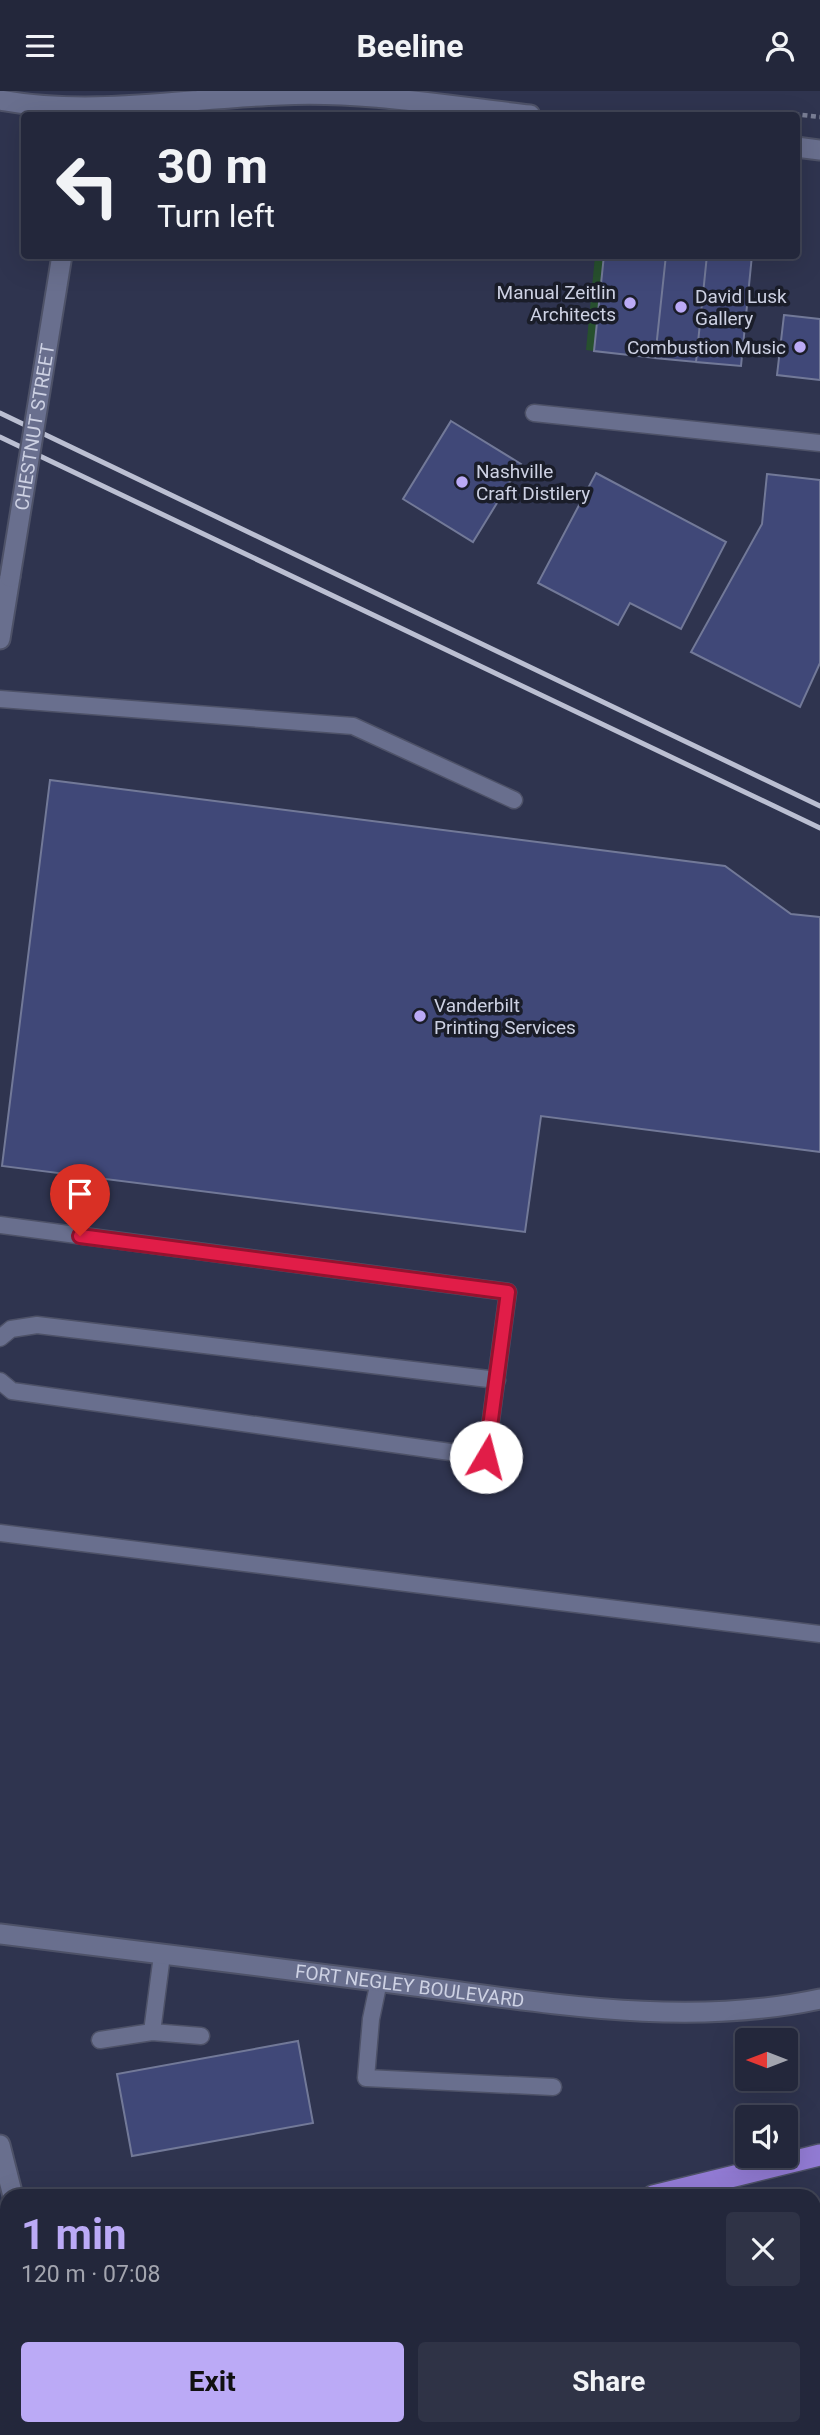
<!DOCTYPE html>
<html lang="en">
<head>
<meta charset="utf-8">
<style>
	body { margin:0; font-family:Roboto,sans-serif; background:#2f3346; color:#f1f3f6; height:100vh; display:flex; flex-direction:column; font-size:26px; white-space:nowrap }
	* { box-sizing:border-box; margin:0 }
	p { font-size:23px; color:#a3a5af }
	.icon { flex:none; width:38px; height:38px; fill:none; stroke:currentColor; stroke-width:2; stroke-linecap:round; stroke-linejoin:round }
	.map { position:relative; flex:1; overflow:hidden }
	.side { position:absolute; left:0px; top:2098px; width:821px; height:247px; display:flex; flex-direction:column; background:#23273b; border-radius:21px 21px 0 0; box-shadow:0 7px 28px #0002,0 0 0 2px #404455 }
	.side>* { flex:none }
	.hud { position:absolute; left:21px; top:21px; width:779px; height:147px; border-radius:7px; box-shadow:0 7px 28px #0002,0 0 0 2px #404455; background:#23273b; color:#f1f3f6; overflow:hidden }
	.needle { width:46px; rotate:270deg }
	.controls { position:absolute; left:735px; top:1937px; display:grid; gap:14px }
	.controls a { display:grid; place-items:center; width:63px; height:63px; border-radius:7px; background:#23273b; box-shadow:0 7px 28px #0002,0 0 0 2px #404455; font-size:35px }
	.pin { position:absolute; display:grid; place-items:center; width:60px; height:60px; color:#fff; margin:-72px -30px; border-radius:50% 50% 50% 0; rotate:-45deg; box-shadow:0 0 7px #0007 }
	.pin .icon { rotate:45deg }
	.me { position:absolute; width:77px; margin:-38px; rotate:8deg; stroke-linejoin:round; filter:drop-shadow(0 0 5px #0008) }
	.turn { display:flex; align-items:center; gap:24px; height:147px; padding:0 21px; font-size:32px }
	.turn .icon { width:91px; height:91px; stroke-width:2.5 }
	.turn b { display:block; font-size:49px; line-height:60px }
	.round { display:grid; place-items:center; flex:none; width:74px; height:74px; border-radius:7px; background:#2f3346 }
	.head { display:flex; align-items:center; justify-content:space-between; height:119px; padding:0 21px }
	h1 { font-size:42px; font-weight:700; line-height:52px; color:#bbaaf6 }
	.button { display:flex; gap:14px; margin-top:auto; padding:14px 21px }
	.button a { flex:1; height:80px; border-radius:7px; background:#bbaaf6; color:#111; font-size:28px; font-weight:700; line-height:80px; text-align:center }
	.button a+a { background:#2f3346; color:#f1f3f6 }
	header { display:flex; justify-content:space-between; align-items:center; height:91px; padding:0 21px; background:#23273b; font-size:32px; font-weight:700 }
	.map>svg:first-child { display:block }
	.green { fill:#27502e }
	.building { fill:#404878; stroke:#727998; stroke-width:2 }
	.lines { fill:none; stroke-linecap:round; stroke-linejoin:round }
	.service-casing { stroke:#4e5268; stroke-width:19 }
	.tertiary-casing { stroke:#4e5268; stroke-width:23 }
	.motorway-casing { stroke:#4e5268; stroke-width:24 }
	.path { stroke:#787d94; stroke-width:4.5; stroke-dasharray:5 3.5; stroke-linecap:butt }
	.service { stroke:#696f8e; stroke-width:16 }
	.tertiary { stroke:#696f8e; stroke-width:19 }
	.motorway { stroke:#927bd4; stroke-width:21 }
	.rail { stroke:#bbbfd2; stroke-width:5 }
	.tertiary-bridge-casing { stroke:#4e5268; stroke-width:23; stroke-linecap:butt }
	.tertiary-bridge { stroke:#696f8e; stroke-width:19 }
	.route-casing { stroke:#92132f; stroke-width:18 }
	.route { stroke:#e11d48; stroke-width:12 }
	.poi-dot { fill:#bbaaf6; stroke:#1a1d29; stroke-width:2.5 }
	.labels { text-anchor:middle; stroke-width:7; stroke-linejoin:round; paint-order:stroke }
	.poi-label { font-size:19px; fill:#cdd1e3; stroke:#1a1d29; text-anchor:start }
	.street-label { font-size:19px; fill:#cdd1e3; stroke:#1a1d29 }
</style>
</head>
<body>
<header><svg class="icon" aria-label="menu" viewBox="0 0 24 24"><path d="M4 6h16M4 12h16M4 18h16"/></svg>Beeline<svg class="icon" aria-label="person" viewBox="0 0 24 24"><circle cx="12" cy="8" r="4"/><path d="M4 21q1-7 8-7t8 7"/></svg></header>
<div class="map">
<svg width="820" height="2344" viewBox="0 0 820 2344">
	<rect width="100%" height="100%" fill="#2f344f"/>
	<path class="green" d="M595,165h9l-10,95 -8,-1z"/>
	<path class="building" d="M604,164h62l-11,103 -61,-7z
		M666,164h41l-11,107 -41,-4z
		M707,164h45l-11,111 -45,-4z
		M784,224l36,4v61l-43,-5z
		M451,330l70,43 -48,78 -70,-43z
		M596,382l130,69 -45,87 -51,-26 -12,22 -80,-42z
		M767,383l53,6v183l-20,44 -109,-55 71,-128z
		M50,689l675,86 66,48 29,3v235l-279,-36 -16,116 -523,-66z
		M298,1950l15,82 -181,33 -15,-82z"/>
	<g class="lines">
		<g class="service-casing">
			<path id="service" d="M534,322l286,30
				M0,608l353,27 161,74
				M0,1134l508,67 -22,165 -474,-66 -12,-10
				M0,1247l11,-9 26,-4 460,55
				M0,1442l820,101
				M379,1890l-8,38 -5,59 187,9
				M152,1941l49,4
				M100,1949l52,-8 10,-77"/>
		</g>
		<g class="tertiary-casing">
			<g id="tertiary">
				<path d="M0,9c93,17 187,-2 281,-5 84,-4 167,11 249,20"/>
				<path d="M796,56l24,3"/>
				<path d="M0,548l10,-62"/>
				<path id="s1" d="M0,1843c138,17 277,34 415,52 134,17 271,42 405,13"/>
				<path d="M0,2054l13,51"/>
				<path d="M69,2338l1,6"/>
			</g>
		</g>
		<g class="motorway-casing">
			<path id="motorway" d="M653,2105l167,-41
				M814,2160l6,-1
				M0,2245l7,-1
				M4,2344l26,-6"/>
		</g>
		<path class="path" d="M794,23l26,3"/>
		<use href="#service" class="service"/>
		<use href="#tertiary" class="tertiary"/>
		<use href="#motorway" class="motorway"/>
		<path class="rail" d="M0,322l820,393
			M0,346l820,391"/>
		<g class="tertiary-bridge-casing">
			<g id="tertiary-bridge">
				<path id="s2" d="M10,486l52,-322"/>
			</g>
		</g>
		<use href="#tertiary-bridge" class="tertiary-bridge"/>
	</g>
	<g class="lines">
		<g class="route-casing">
			<path id="route" d="M80,1145l428,56 -22,165"/>
		</g>
		<use href="#route" class="route"/>
	</g>
	<g class="poi-dot">
		<circle cx="630" cy="212" r="7"/>
		<circle cx="681" cy="216" r="7"/>
		<circle cx="800" cy="256" r="7"/>
		<circle cx="462" cy="391" r="7"/>
		<circle cx="420" cy="925" r="7"/>
	</g>
	<g class="labels">
		<g class="poi-label">
			<text x="616" y="208" text-anchor="end">Manual Zeitlin<tspan x="616" dy="22">Architects</tspan></text>
			<text x="695" y="212">David Lusk<tspan x="695" dy="22">Gallery</tspan></text>
			<text x="786" y="263" text-anchor="end">Combustion Music</text>
			<text x="476" y="387">Nashville<tspan x="476" dy="22">Craft Distilery</tspan></text>
			<text x="434" y="921">Vanderbilt<tspan x="434" dy="22">Printing Services</tspan></text>
		</g>
		<g class="street-label">
			<text dy="7" stroke="none"><textPath href="#s2" startOffset="152">CHESTNUT STREET</textPath></text>
			<text dy="7" stroke="none"><textPath href="#s1" startOffset="413">FORT NEGLEY BOULEVARD</textPath></text>
		</g>
	</g>
</svg>
<div class="controls">
<a><svg class="needle" viewBox="-14 -14 28 28"><path d="M0-13l5 13h-10z" fill="#e53935"/><path d="M0 13l5-13h-10z" fill="#a3a5af"/></svg></a>
<a><svg class="icon" aria-label="sound" viewBox="0 0 24 24"><path d="M4 9h4l5-4v14l-5-4H4zM17 9q2 3 0 6"/></svg></a>
</div>
<div class="pin" style="left:80px;top:1145px;background:#d93025"><svg class="icon" aria-label="arrive" viewBox="0 0 24 24"><path d="M6 21V4h12l-3 4 3 4H6"/></svg></div>
<svg class="me" style="left:486px;top:1366px" viewBox="-20 -20 40 40"><circle r="19" fill="#fff"/><path d="M0-13L10 11 0 6-10 11z" fill="#e11d48"/></svg>
<div class="hud">
<div class="turn"><svg class="icon" aria-label="left" viewBox="0 0 24 24"><path d="M17 20v-9H6M10 6l-5 5 5 5"/></svg><div><b>30 m</b>Turn left</div></div>
</div>
<section class="side">
<div class="head"><div><h1>1 min</h1><p>120 m · 07:08</p></div><a class="round"><svg class="icon" aria-label="close" viewBox="0 0 24 24"><path d="M6 6l12 12M18 6L6 18"/></svg></a></div>
<div class="button"><a>Exit</a><a>Share</a></div>
</section>
</div>
</body>
</html>
